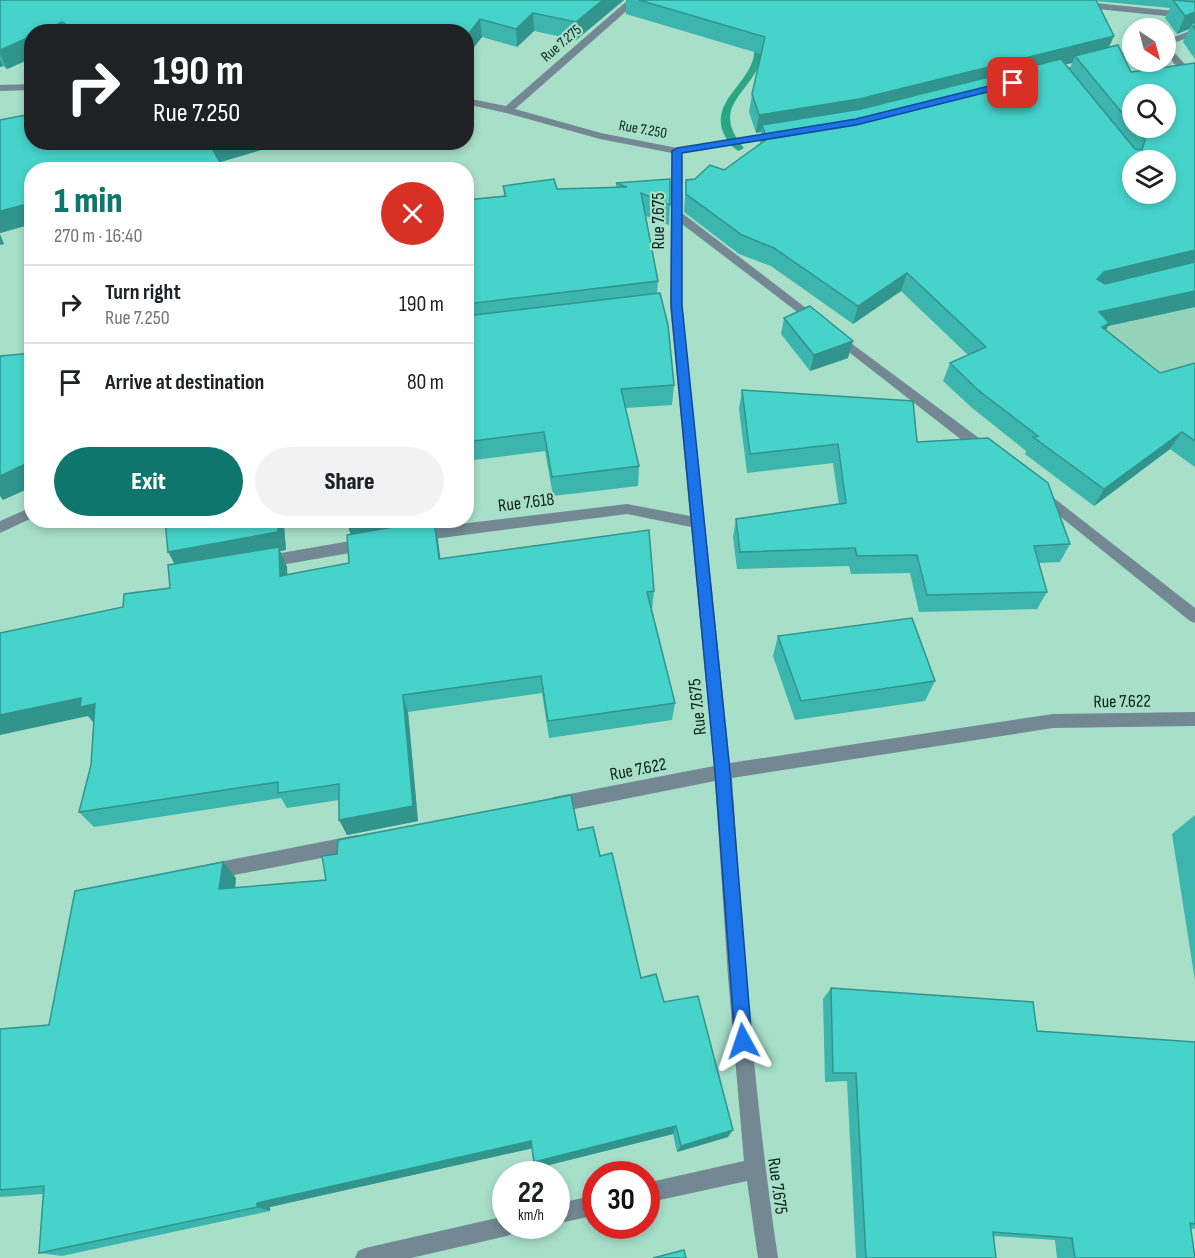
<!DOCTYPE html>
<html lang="en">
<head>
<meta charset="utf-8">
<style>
	body { margin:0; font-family:"Sofia Sans Condensed",sans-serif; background:#f2f2f2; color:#202124; height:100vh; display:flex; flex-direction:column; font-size:22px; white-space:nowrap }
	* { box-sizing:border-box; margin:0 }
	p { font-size:20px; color:#757577 }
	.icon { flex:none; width:33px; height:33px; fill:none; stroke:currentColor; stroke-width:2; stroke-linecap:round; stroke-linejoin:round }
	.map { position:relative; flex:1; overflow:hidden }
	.sheet { position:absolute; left:24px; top:162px; width:450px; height:366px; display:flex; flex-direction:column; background:#fff; border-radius:24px; box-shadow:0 3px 9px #0003 }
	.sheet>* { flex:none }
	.guide { position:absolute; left:24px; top:24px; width:450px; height:126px; border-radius:24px; box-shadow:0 3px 9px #0003; background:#202124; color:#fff; overflow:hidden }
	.needle { width:39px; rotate:144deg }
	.fabs { position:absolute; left:1122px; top:18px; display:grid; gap:12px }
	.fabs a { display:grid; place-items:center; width:54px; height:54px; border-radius:50%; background:#fff; box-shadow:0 3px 9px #0003; font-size:30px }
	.speed { position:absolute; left:492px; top:1161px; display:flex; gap:12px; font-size:30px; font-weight:700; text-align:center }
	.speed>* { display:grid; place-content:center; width:78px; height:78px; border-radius:50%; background:#fff; box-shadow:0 3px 9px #0003; line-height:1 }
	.speed small { font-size:15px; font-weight:400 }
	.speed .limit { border:9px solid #d22; background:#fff; color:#111 }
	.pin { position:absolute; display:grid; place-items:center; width:51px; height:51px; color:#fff; margin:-26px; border-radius:12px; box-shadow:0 3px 9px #0006 }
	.me { position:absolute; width:66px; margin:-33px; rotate:355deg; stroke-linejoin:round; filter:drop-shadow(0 0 4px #0008) }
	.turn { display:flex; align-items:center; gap:21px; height:126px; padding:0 30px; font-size:27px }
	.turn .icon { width:78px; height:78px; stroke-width:2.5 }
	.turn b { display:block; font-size:42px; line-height:51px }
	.round { display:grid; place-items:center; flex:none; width:63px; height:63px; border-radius:32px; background:#f2f2f2 }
	.overview { display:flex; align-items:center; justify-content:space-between; height:102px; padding:0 30px }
	h1 { font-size:36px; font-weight:800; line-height:45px; color:#0f766e }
	.button { display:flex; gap:12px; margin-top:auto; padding:12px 30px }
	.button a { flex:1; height:69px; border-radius:36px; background:#0f766e; color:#fff; font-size:24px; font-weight:800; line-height:69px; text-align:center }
	.button a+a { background:#f2f2f2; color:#202124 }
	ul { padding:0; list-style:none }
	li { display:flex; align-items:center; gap:18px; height:78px; padding:0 30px; border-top:2px solid #e0e0e0 }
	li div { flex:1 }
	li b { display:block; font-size:22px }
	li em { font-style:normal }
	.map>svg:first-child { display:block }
	.built { fill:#93d4bb }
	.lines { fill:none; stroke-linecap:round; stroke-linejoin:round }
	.stream { fill:#29a683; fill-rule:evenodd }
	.minor { fill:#738892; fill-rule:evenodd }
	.wall { fill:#3cb5ae; fill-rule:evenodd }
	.shaded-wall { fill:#31948d }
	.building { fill:#46d3ca; stroke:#31948d; stroke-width:1.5; fill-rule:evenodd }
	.route { fill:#1a73e8; stroke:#114b97; stroke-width:1.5 }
	.labels { text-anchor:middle; stroke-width:4.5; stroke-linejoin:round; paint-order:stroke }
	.far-street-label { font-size:15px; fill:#092019; stroke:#a7dfc9 }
	.street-label { font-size:18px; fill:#092019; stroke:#a7dfc9 }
</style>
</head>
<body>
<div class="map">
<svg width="1195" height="1258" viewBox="0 0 1195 1258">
	<rect width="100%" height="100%" fill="#a7dfc9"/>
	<path class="built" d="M1195,276v106l-26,6 -100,-79z"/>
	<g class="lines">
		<path class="stream" d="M753,0h8c3,9 1,19 0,28 -1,9 3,20 1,28 -9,38 -54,48 -18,92l-5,3c-7,-3 -12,-10 -15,-17 -14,-33 25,-49 30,-79 1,-6 -2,-12 -2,-18 0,-12 5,-25 1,-37z"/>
		<path class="minor" d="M628,0h11l-124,109 86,24 76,15 107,-16v4l-4,1 -98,16v60l141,108 -6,4 -4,-1 -131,-100v81l48,458 323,-49 142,-2v14l-142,2 -321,50c11,161 22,321 46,480h-20l-11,-77 -101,22v-20l98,-22 -16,-184 -13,-196 -161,32 -6,-3 -2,-5 2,-5 6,-3 160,-31 -23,-239 -64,-13 -209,27 -5,-2 -2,-4 2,-4 5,-2 209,-25 63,12 -20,-211 2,-152 -72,-14 -94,-26 -40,-9v-6l40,8z
			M1033,0h32l130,13v6l-157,-16z
			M1195,29v6l-29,11v-6z
			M1166,46l3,1 26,28v9l-4,-1 -25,-29z
			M1132,50v6l-83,21 -5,-3z
			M32,84v6l-32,1v-6z
			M836,332l155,115 2,4 -2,4h-10l-149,-116 -2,-3z
			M1041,488l154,120v15l-5,-2 -154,-124 -2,-4z
			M32,507v11l-32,15v-12z
			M367,538l5,2 2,4 -2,4 -5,2 -103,18 -5,-2 -2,-4 2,-4 5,-2z
			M357,835l6,2 2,6 -2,6 -6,2 -148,29 -6,-2 -3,-6 3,-6 6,-2z
			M596,1195v20l-40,9v-20z
			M506,1216v10h11l-3,7 -7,3 -96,22h-56l3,-7 7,-3z"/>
	</g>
	<path class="wall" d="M0,0h624l-48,40 -42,-9 -17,16 -35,-10 -16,20v-25h-434v26l-25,11 -4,-3 -3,1z
		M626,0h569v59l-12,-17 6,-13 -12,5 -12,-16 5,-10 -74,-7 13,47 22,24 64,-9v244l-87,19 -2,4 54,43 35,-10v104l-25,-18 -76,57 -69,-52 1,-3 -55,-44 -28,-26 7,-18 18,-8 -67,-64 -48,33 -82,-58 -32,-12 -55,-42 2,-32 9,-1 29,-9 36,-26 1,-12 -5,1 -7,-21 3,-18 9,-40 -135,-40zM1072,63l-2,7 -5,-6zM1132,94l34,34h-34z
		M0,120l32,22 179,5 -2,-5h93l-14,8 -10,-5 -58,17 -188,8v54l-32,9z
		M616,183l54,22 -1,20 -23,-9 12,65 -1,12 17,92 -2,20 -46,3 13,58 -1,20 -85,10 -8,-45 -79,10v-261l38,-4 -1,-10 54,3 59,-1z
		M784,318l64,40 -38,13 -29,-37z
		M742,390l175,52 153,102 -10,18 -21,1 8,29 -10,17 -118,3 -9,-39 -59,1 -2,-8 -112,3 -4,-32 3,-18 103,-14 -6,-42 -86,10 -8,-64z
		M165,520h166l-47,6 2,24 -6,1 7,16v8l62,-12 2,-28 -5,-15h90v4h-1l5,35 214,32 -2,19 23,93 -3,17 -123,18 -7,-45 -134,19 10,109 -71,14 -8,-35 -52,8 -6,-10 -187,29 -15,-15 12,-47 3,-42 -6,-7 35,-109 47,-19 4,-24z
		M778,636l157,45 -10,20 -130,19 -22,-64z
		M1195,815v166l-23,-147z
		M578,830l22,26 41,122 23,24 64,135 -51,15 -4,-18 -136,34 -5,-20 -262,59v4l-208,45 -23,-3 5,-59 -44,3v-168l49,-4 187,-147 -1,10 91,-8z
		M831,988l206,43 158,11v187l-5,-1 5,30h-138l-2,-18 -62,-4 3,22h-140l-9,-177 -22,1 -2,-83z"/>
	<path class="shaded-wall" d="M603,0h21l-48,40v-18z
		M1195,12v13l-4,-1 -2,5 -12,5 8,-18z
		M533,13l1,18 -17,16 -1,-18z
		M480,19l2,18 -16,20v-20z
		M62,22l4,10h-25z
		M32,36v22l-25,11 -7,-15v-4z
		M1114,36l-8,18 -31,2 -3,7 -216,54 -94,8 -1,7 -5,1 3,-18z
		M0,59l3,7 -3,1z
		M218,142h60v3l-61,18 -6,-18z
		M286,142h16l-14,8z
		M32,203v21l-32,9v-22z
		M0,234l4,10 -4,1z
		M1195,250v16l-100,24 2,-11 7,-7z
		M907,273l-6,18 -48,33 5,-18z
		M1195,291v16l-87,19 -8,15 -1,-29z
		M853,341l-5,17 -38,13 4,-16z
		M1182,432l-12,17 -76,57 10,-17z
		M32,461v26l-29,13 -3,-4v-20z
		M278,520h4l2,6 2,24 -6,1 7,16 1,28 -110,-25 -10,-18z
		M346,520h90v4h-1l3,16 5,38 -4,-19 -87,-21z
		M403,695l5,17 10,109 -71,14 -8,-15z
		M81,698l14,6v20l-7,-8 -88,19v-20z
		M223,862l13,16 -3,26 -14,-15z
		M676,1126l-3,8 -136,34 -3,-6z
		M733,1130l-5,7 -51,15 4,-6z
		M531,1141l3,7 -264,59v4l-13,-4v-4z"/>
	<path class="building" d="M0,0h603l-27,22 -43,-9 -17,16 -36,-10 -14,18v-5h-386l-18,-10 -21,10h-9v4l-32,14z
		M639,0h457l18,36 -255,63 -100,16 -7,-21 13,-57z
		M1173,0l22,2v10l-10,4z
		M1195,22v7l-4,-5z
		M1118,45l13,27 64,-9v187l-91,22 -7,7 8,5 90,-22v29l-96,21 10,11 -7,4 58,46 35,-10v78l-13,-9 -78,57 -71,-52 5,-1 -60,-46 -28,-27 36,-16 -79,-74 -49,33 -84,-58 -32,-13 -56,-41v-14l9,-1 15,-14 14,5 43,-31 -5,-14 99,-16 200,-50 74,90 7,1 3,-10 -10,-12h31v-34h-34v31l-57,-69zM1132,160h34v34h-34z
		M31,114l1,28h176l17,28h-193v33l-32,8v-91z
		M554,179l3,10 70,-2 -11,-4 54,-4v26l-29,-12 17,88 -192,23v-104l40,-4 -3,-10z
		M660,293l8,32 6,60 -53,4 18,77 -87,11 -8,-45 -78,10v-126z
		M810,306l43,35 -39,14 -30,-37z
		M32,353v108l-32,15v-120z
		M742,390l171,11 4,41 71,-4 60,45 22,61 -36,2 13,46 -120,3 -10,-40 -60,1 -2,-8 -115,4 -4,-33 110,-16 -8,-59 -88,10z
		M165,520h113v12l-110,20z
		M434,520l5,39 210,-29 5,61 -7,1 28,111 -127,18 -7,-45 -138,19 10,111 -74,14v-36l-61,9v-11l-199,30 12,-47 4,-61 -15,3 1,-9 -81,17v-82l123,-26 1,-13 46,-6 -2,-23 111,-18 1,29 69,-13 -2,-28z
		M912,618l23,63 -134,20 -23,-65z
		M571,795l7,35 15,-3 7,29 12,-3 29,125 15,-4 8,28 34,-6 35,134 -52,16 -5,-20 -142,36 -3,-21 -274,62v4l-218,46 5,-67 -44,4v-161l49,-4 26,-134 148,-29 -4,27 107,-9 -4,-24 15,-2 1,-14z
		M831,988l202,14 4,29 158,11v182l-5,-1 5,35h-120l-3,-20 -79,-6 3,26h-130l-10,-185h-23z
		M684,1250l2,8h-33z"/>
	<path class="route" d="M1013,80l3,1v4l-160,40 -174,28v152l48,467 22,269 -3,6 -6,3 -6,-3 -2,-6 -20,-269 -44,-467 1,-154 5,-3 179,-29z"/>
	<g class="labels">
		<g class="far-street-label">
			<text transform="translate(561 43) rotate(-41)" y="5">Rue 7.275</text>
			<text transform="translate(643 129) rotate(10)" y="5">Rue 7.250</text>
		</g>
		<g class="street-label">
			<text transform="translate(658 221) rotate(-90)" y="6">Rue 7.675</text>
			<text transform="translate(526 502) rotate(-7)" y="6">Rue 7.618</text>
			<text transform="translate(1122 701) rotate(-1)" y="6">Rue 7.622</text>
			<text transform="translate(697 707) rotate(-96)" y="6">Rue 7.675</text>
			<text transform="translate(638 769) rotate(-11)" y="6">Rue 7.622</text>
			<text transform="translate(778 1186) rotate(82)" y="6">Rue 7.675</text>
		</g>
	</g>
</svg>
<div class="fabs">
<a><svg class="needle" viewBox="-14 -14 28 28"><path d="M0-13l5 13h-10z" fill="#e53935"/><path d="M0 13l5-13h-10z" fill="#757577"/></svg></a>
<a><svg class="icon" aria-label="search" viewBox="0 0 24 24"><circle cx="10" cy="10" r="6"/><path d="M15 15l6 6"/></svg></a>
<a><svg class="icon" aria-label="layers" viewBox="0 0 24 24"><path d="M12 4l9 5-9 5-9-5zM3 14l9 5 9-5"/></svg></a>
</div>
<div class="speed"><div>22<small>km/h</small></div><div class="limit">30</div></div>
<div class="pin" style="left:1013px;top:83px;background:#d93025"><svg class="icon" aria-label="arrive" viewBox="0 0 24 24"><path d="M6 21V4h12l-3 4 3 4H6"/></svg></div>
<svg class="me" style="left:743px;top:1041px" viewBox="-20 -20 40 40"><path d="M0-17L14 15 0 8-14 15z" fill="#1a73e8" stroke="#fff" stroke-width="4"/></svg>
<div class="guide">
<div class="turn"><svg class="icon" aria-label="right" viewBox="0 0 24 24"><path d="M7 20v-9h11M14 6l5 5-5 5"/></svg><div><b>190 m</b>Rue 7.250</div></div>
</div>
<section class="sheet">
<div class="overview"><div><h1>1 min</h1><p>270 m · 16:40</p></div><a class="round" style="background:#d93025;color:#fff"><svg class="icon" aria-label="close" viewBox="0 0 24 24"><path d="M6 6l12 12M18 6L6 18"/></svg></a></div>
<ul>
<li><svg class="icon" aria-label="right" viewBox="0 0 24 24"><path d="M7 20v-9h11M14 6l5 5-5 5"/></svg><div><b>Turn right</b><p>Rue 7.250</p></div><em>190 m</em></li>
<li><svg class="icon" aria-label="arrive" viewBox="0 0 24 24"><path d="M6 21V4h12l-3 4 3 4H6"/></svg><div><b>Arrive at destination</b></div><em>80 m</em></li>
</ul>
<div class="button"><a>Exit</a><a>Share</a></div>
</section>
</div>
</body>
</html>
